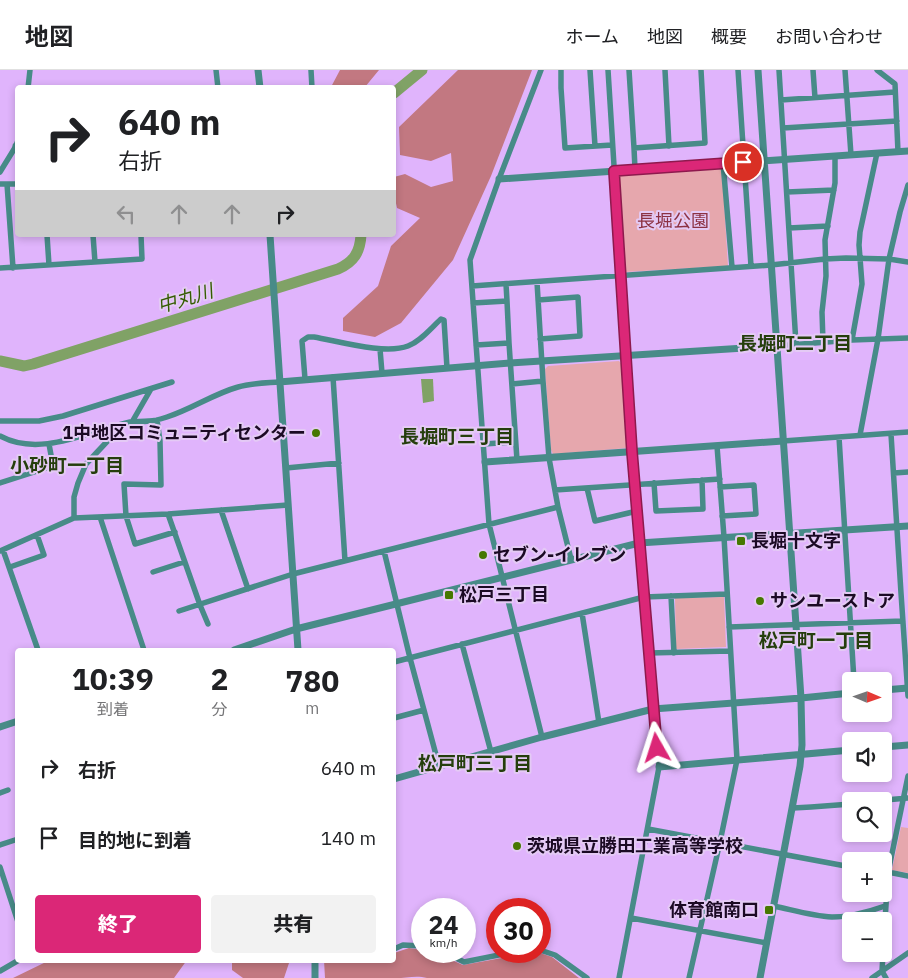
<!DOCTYPE html>
<html lang="ja">
<head>
<meta charset="utf-8">
<style>
	body { margin:0; font-family:"IBM Plex Sans","Noto Sans JP",sans-serif; background:#f2f2f2; color:#202124; height:100vh; display:flex; flex-direction:column; font-size:19px; white-space:nowrap }
	* { box-sizing:border-box; margin:0 }
	p { font-size:16px; color:#757577 }
	.icon { flex:none; width:28px; height:28px; fill:none; stroke:currentColor; stroke-width:2; stroke-linecap:round; stroke-linejoin:round }
	.map { position:relative; flex:1; overflow:hidden }
	.details { position:absolute; left:15px; top:578px; width:381px; height:315px; display:flex; flex-direction:column; background:#fff; border-radius:5px; box-shadow:0 2px 8px #0003 }
	.details>* { flex:none }
	.guide { position:absolute; left:15px; top:15px; width:381px; height:152px; border-radius:5px; box-shadow:0 2px 8px #0003; background:#fff; color:#202124; overflow:hidden }
	.needle { width:32px; rotate:92deg }
	.controls { position:absolute; left:842px; top:602px; display:grid; gap:10px }
	.controls a { display:grid; place-items:center; width:50px; height:50px; border-radius:5px; background:#fff; box-shadow:0 2px 8px #0003; font-size:25px }
	.speed { position:absolute; left:411px; top:828px; display:flex; gap:10px; font-size:25px; font-weight:700; text-align:center }
	.speed>* { display:grid; place-content:center; width:65px; height:65px; border-radius:50%; background:#fff; box-shadow:0 2px 8px #0003; line-height:1 }
	.speed small { font-size:12px; font-weight:400 }
	.speed .limit { border:8px solid #d22; background:#fff; color:#111 }
	.pin { position:absolute; display:grid; place-items:center; width:42px; height:42px; color:#fff; margin:-21px; border:2px solid #fff; border-radius:50%; box-shadow:0 1px 5px #0007 }
	.me { position:absolute; width:55px; margin:-28px; rotate:354deg; stroke-linejoin:round; filter:drop-shadow(0 0 4px #0008) }
	.turn { display:flex; align-items:center; gap:18px; height:105px; padding:0 20px; font-size:22px }
	.turn .icon { width:65px; height:65px; stroke-width:2.5 }
	.turn b { display:block; font-size:35px; line-height:42px }
	.lanes { display:flex; align-items:center; height:48px; padding:0 20px; background:#0003; justify-content:center; gap:25px; direction:ltr }
	.lanes .off { opacity:.35 }
	.eta { display:flex; justify-content:space-evenly; align-items:center; height:85px; text-align:center }
	.eta b { font-size:30px; font-weight:800; line-height:35px }
	.button { display:flex; gap:10px; margin-top:auto; padding:10px 20px }
	.button a { flex:1; height:58px; border-radius:5px; background:#db2777; color:#fff; font-size:20px; font-weight:800; line-height:58px; text-align:center }
	.button a+a { background:#f2f2f2; color:#202124 }
	ul { padding:0; list-style:none }
	li { display:flex; align-items:center; gap:15px; height:70px; padding:0 20px }
	li div { flex:1 }
	li b { display:block; font-size:19px }
	li em { font-style:normal }
	header { display:flex; align-items:center; gap:30px; box-sizing:border-box; height:70px; padding:0 25px; background:#fff; border-bottom:1px solid #e0e0e0 }
	header strong { font-size:24px }
	nav { display:flex; gap:28px; margin-inline-start:auto; font-size:18px }
	.map>svg:first-child { display:block }
	.green { fill:#e6a7ad }
	.forest { fill:#c27881 }
	.water { fill:#80a266 }
	.lines { fill:none; stroke-linecap:round; stroke-linejoin:round }
	.river { stroke:#80a266; stroke-width:11 }
	.minor { stroke:#488b88; stroke-width:5.5 }
	.tertiary { stroke:#488b88; stroke-width:7 }
	.route-casing { stroke:#8e194d; stroke-width:12 }
	.route { stroke:#db2777; stroke-width:9 }
	.poi-dot { fill:#467800; stroke:#e4caf5; stroke-width:2 }
	.labels { text-anchor:middle; stroke-width:4; stroke-linejoin:round; paint-order:stroke }
	.park-label { font-size:18px; fill:#8c3243; stroke:#e4caf5 }
	.poi-label { font-size:18px; font-weight:bold; fill:#1b0a24; stroke:#e4caf5; text-anchor:start }
	.water-label { font-size:19px; font-style:italic; fill:#355d00; stroke:#e4caf5 }
	.neighbourhood-label { font-size:19px; font-weight:bold; fill:#253e0c; stroke:#e4caf5 }
</style>
</head>
<body>
<header>
<strong>地図</strong>
<nav><a>ホーム</a><a>地図</a><a>概要</a><a>お問い合わせ</a></nav>
</header>
<div class="map">
<svg width="908" height="908" viewBox="0 0 908 908">
	<rect width="100%" height="100%" fill="#e0b4fc"/>
	<path class="green" d="M722,99l6,97 -103,6 -6,-96z
		M619,291l5,6 4,81 -75,6 -2,-4 -6,-81 3,-3z
		M724,527l2,50 -50,2 -1,-51z
		M901,757l7,1v45l-16,-3z"/>
	<path class="forest" d="M340,0h39l-14,17h-34z
		M458,0h74l-41,106 -38,84 -52,63 -26,14 -32,-6v-13l35,-32 13,-40 29,-28 -23,-10 -3,-14v-17l11,-3 26,13 22,-6 -2,-28 -20,8 -31,-6 -1,-28z
		M409,878l13,2v1h7l9,3 25,11 66,-12h11l12,4 27,21h-152c-10,-3 -21,0 -31,0 -24,0 -48,0 -71,0l-1,-18h70v-7z
		M50,890h137l-13,18h-161z
		M232,890h58l-6,18h-41l-11,-8z"/>
	<path class="water" d="M421,309h12l1,22 -11,2z"/>
	<g class="lines">
		<path class="river" d="M394,23l28,-23
			M0,291l24,5 9,-2 305,-95c16,-7 22,-17 23,-34"/>
		<path class="minor" d="M216,0l2,18
			M311,0l1,18
			M541,0l-42,109 -29,81 19,264 53,213
			M561,0v18l4,60 47,-3
			M590,0l5,76
			M608,0l24,382 27,315 -40,211
			M629,0l5,78 71,-5 -4,-73
			M665,0l4,76
			M738,0l13,196
			M779,0l17,274
			M813,0l2,28
			M845,0l6,85
			M877,0l18,14 3,68
			M28,18l2,-18
			M781,30l114,-8
			M783,58l114,-7
			M634,78l1,21
			M723,93l9,104
			M0,102l16,-26 2,-6
			M0,114h18
			M7,114l6,84
			M787,122l47,-2
			M789,158l39,-2
			M47,165l2,30
			M93,165l2,27
			M0,198l142,-9 -1,-24
			M537,212l6,99 6,77 9,49 13,52
			M506,214l1,17
			M472,216l299,-21 54,-6 21,-1 43,1 19,3
			M538,230l40,-3 2,39 -40,3
			M473,233l34,-2 2,42 -33,2
			M852,270l10,-56 -3,-39 1,-13 17,-79
			M823,272l-1,-30 4,-36 -1,-36 10,-57v-27
			M509,273l8,117
			M777,276l75,-6 56,-2
			M380,279l2,24
			M333,307l12,184
			M305,309l-3,-38 6,-4h6c24,4 71,18 94,9 13,-5 23,-18 33,-27l3,1 3,48
			M512,314l31,-3
			M157,350l3,21 1,44 -37,-1 2,32 9,28 40,-12
			M0,351h39l24,-5 109,-34
			M132,352l19,-33
			M891,364l10,159 7,103
			M860,365l18,-96 11,-80 11,-47 8,-27
			M0,366c40,22 89,-5 130,-14 6,-1 12,0 19,-1 6,0 12,-2 18,-4 25,-8 46,-23 71,-30 13,-4 28,-4 41,-5
			M839,367l15,244
			M783,371l125,-9
			M484,374l31,-2
			M286,398l53,-5
			M894,403l14,-1
			M0,413l53,-17 -4,-22
			M654,413l2,28 47,-2 -1,-29
			M720,417l34,-2 2,29 -34,2
			M587,418l8,33 42,-10
			M555,420l165,-11
			M221,440l27,79
			M168,444l32,91 8,19
			M100,447l44,133
			M74,448v-21l4,-14 8,-19 29,-31 6,-8
			M3,480l35,100
			M0,481l74,-33 94,-4 120,-9
			M384,481l26,107 29,108
			M10,497l34,-12 -7,-20
			M153,502l31,-10
			M671,526l3,57
			M179,541l114,-37 265,-67
			M582,543l17,110
			M729,557l174,-6
			M462,574l29,108
			M649,583l81,-2
			M394,592l250,-65 83,-3
			M394,648l30,-8
			M0,723l8,-3
			M874,731l34,-3
			M793,738l18,-1 40,-3
			M648,759l203,38
			M0,775l18,-6
			M0,797l18,55
			M884,803h9l15,3
			M774,836c19,4 38,10 58,11 17,0 36,-5 53,-11
			M631,848l136,25
			M884,867l4,-64 20,-97
			M394,879l9,-4 19,1
			M540,880l15,5 32,23
			M442,881l22,11 55,-11
			M883,884l-1,17 4,7
			M0,901l19,-11
			M689,908l31,-136 17,-82 -13,-223 -7,-91
			M872,908l36,-25"/>
		<path class="tertiary" d="M258,0l2,18
			M758,0l43,628 1,47 -2,21 -40,212
			M16,76h2
			M499,109l409,-28
			M270,165l28,415
			M279,312l231,-19 267,-17
			M485,392l298,-21
			M234,580l62,-21 343,-86 269,-17
			M884,620l24,-2
			M0,657l18,-6
			M884,677l24,-2
			M659,697l192,-17
			M394,709l148,-42 111,-28 148,-11 50,-5
			M315,890v18"/>
	</g>
	<g class="lines">
		<g class="route-casing">
			<path id="route" d="M657,678l-25,-296 -18,-281 129,-9"/>
		</g>
		<use href="#route" class="route"/>
	</g>
	<g class="poi-dot">
		<circle cx="316" cy="363" r="5"/>
		<rect x="736" y="466" width="10" height="10" rx="2.5"/>
		<circle cx="483" cy="485" r="5"/>
		<rect x="444" y="520" width="10" height="10" rx="2.5"/>
		<circle cx="760" cy="531" r="5"/>
		<circle cx="517" cy="776" r="5"/>
		<rect x="764" y="835" width="10" height="10" rx="2.5"/>
	</g>
	<g class="labels">
		<g class="park-label">
			<text x="673" y="157">長堀公園</text>
		</g>
		<g class="poi-label">
			<text x="306" y="369" text-anchor="end">1中地区コミュニティセンター</text>
			<text x="751" y="477">長堀十文字</text>
			<text x="493" y="491">セブン-イレブン</text>
			<text x="459" y="531">松戸三丁目</text>
			<text x="770" y="537">サンユーストア</text>
			<text x="527" y="782">茨城県立勝田工業高等学校</text>
			<text x="759" y="846" text-anchor="end">体育館南口</text>
		</g>
		<g class="water-label">
			<text transform="translate(185 228) rotate(-17)" y="7">中丸川</text>
		</g>
		<g class="neighbourhood-label">
			<text x="795" y="280">長堀町二丁目</text>
			<text x="457" y="373">長堀町三丁目</text>
			<text x="67" y="402">小砂町一丁目</text>
			<text x="816" y="577">松戸町一丁目</text>
			<text x="475" y="700">松戸町三丁目</text>
		</g>
	</g>
</svg>
<div class="controls">
<a><svg class="needle" viewBox="-14 -14 28 28"><path d="M0-13l5 13h-10z" fill="#e53935"/><path d="M0 13l5-13h-10z" fill="#757577"/></svg></a>
<a><svg class="icon" aria-label="sound" viewBox="0 0 24 24"><path d="M4 9h4l5-4v14l-5-4H4zM17 9q2 3 0 6"/></svg></a>
<a><svg class="icon" aria-label="search" viewBox="0 0 24 24"><circle cx="10" cy="10" r="6"/><path d="M15 15l6 6"/></svg></a>
<a>+</a>
<a>−</a>
</div>
<div class="speed"><div>24<small>km/h</small></div><div class="limit">30</div></div>
<div class="pin" style="left:743px;top:92px;background:#d93025"><svg class="icon" aria-label="arrive" viewBox="0 0 24 24"><path d="M6 21V4h12l-3 4 3 4H6"/></svg></div>
<svg class="me" style="left:657px;top:678px" viewBox="-20 -20 40 40"><path d="M0-17L14 15 0 8-14 15z" fill="#db2777" stroke="#fff" stroke-width="4"/></svg>
<div class="guide">
<div class="turn"><svg class="icon" aria-label="right" viewBox="0 0 24 24"><path d="M7 20v-9h11M14 6l5 5-5 5"/></svg><div><b>640 m</b>右折</div></div>
<div class="lanes"><svg class="icon off" aria-label="left" viewBox="0 0 24 24"><path d="M17 20v-9H6M10 6l-5 5 5 5"/></svg><svg class="icon off" aria-label="ahead" viewBox="0 0 24 24"><path d="M12 20V5M6 11l6-6 6 6"/></svg><svg class="icon off" aria-label="ahead" viewBox="0 0 24 24"><path d="M12 20V5M6 11l6-6 6 6"/></svg><svg class="icon" aria-label="right" viewBox="0 0 24 24"><path d="M7 20v-9h11M14 6l5 5-5 5"/></svg></div>
</div>
<section class="details">
<div class="eta">
<div><b>10:39</b><p>到着</p></div>
<div><b>2</b><p>分</p></div>
<div><b>780</b><p>m</p></div>
</div>
<ul>
<li><svg class="icon" aria-label="right" viewBox="0 0 24 24"><path d="M7 20v-9h11M14 6l5 5-5 5"/></svg><div><b>右折</b></div><em>640 m</em></li>
<li><svg class="icon" aria-label="arrive" viewBox="0 0 24 24"><path d="M6 21V4h12l-3 4 3 4H6"/></svg><div><b>目的地に到着</b></div><em>140 m</em></li>
</ul>
<div class="button"><a>終了</a><a>共有</a></div>
</section>
</div>
</body>
</html>
